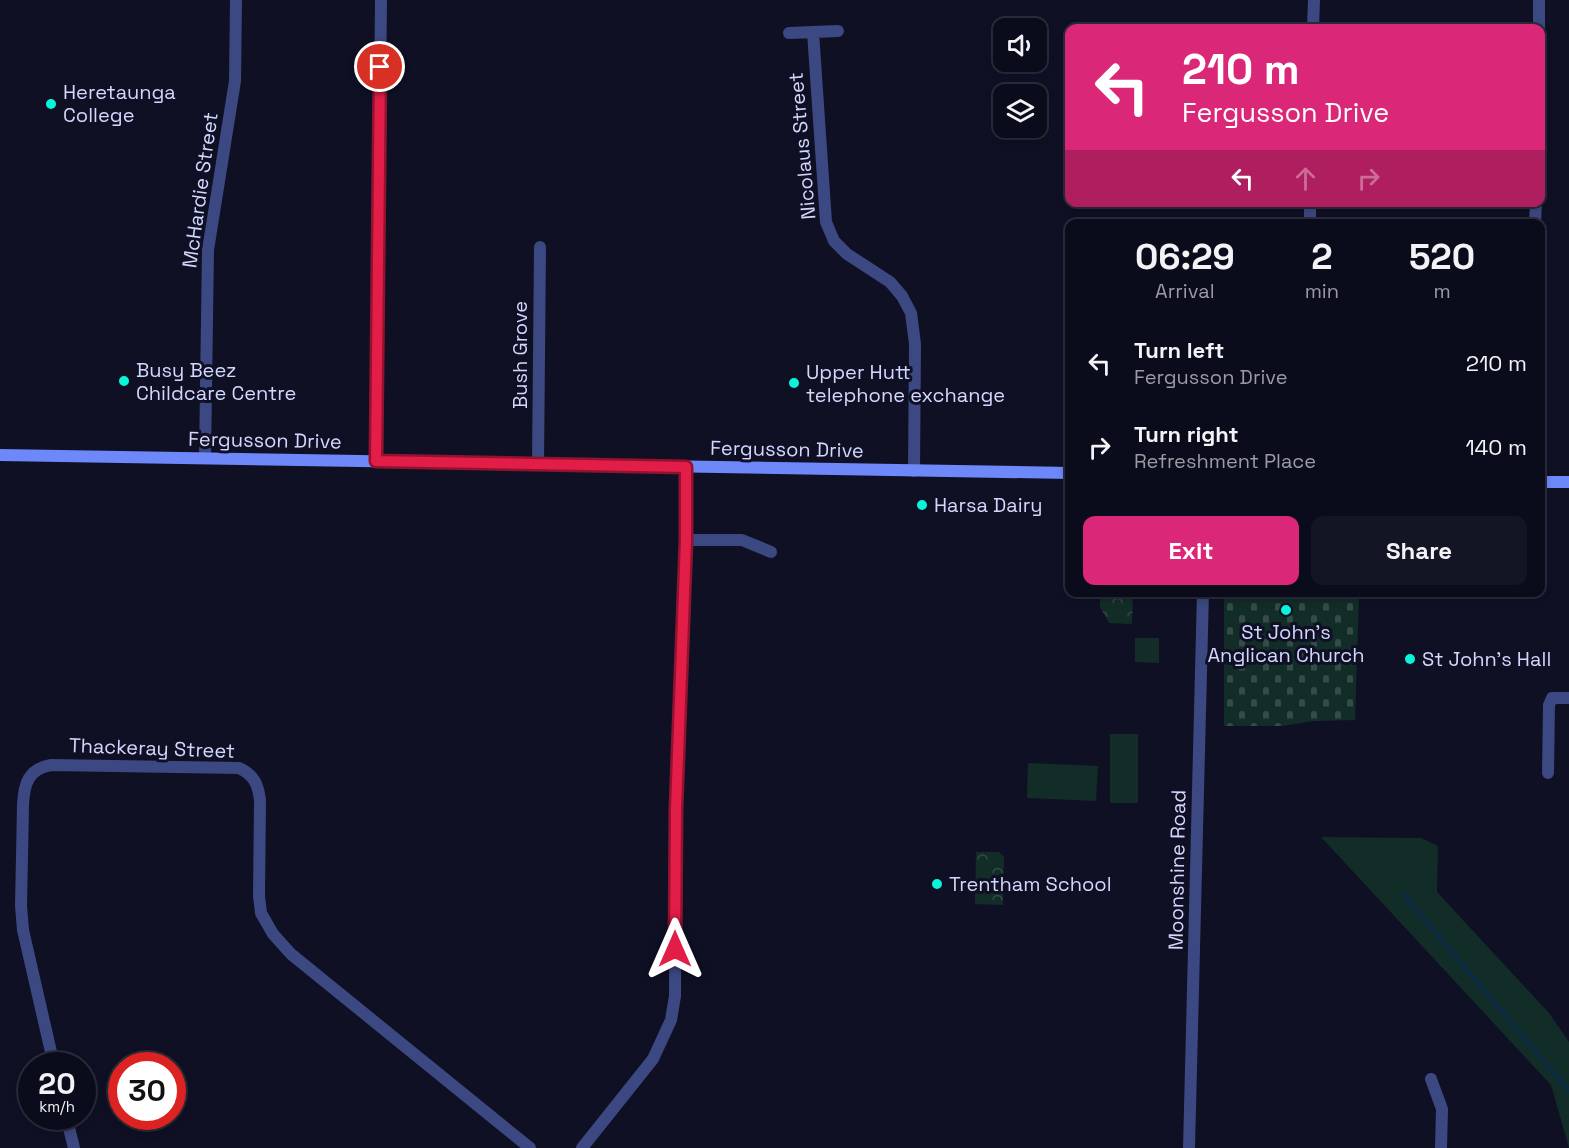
<!DOCTYPE html>
<html lang="en">
<head>
<meta charset="utf-8">
<style>
	body { margin:0; font-family:"Space Grotesk",sans-serif; background:#141524; color:#f1f3f6; height:100vh; display:flex; flex-direction:column; font-size:22px; white-space:nowrap }
	* { box-sizing:border-box; margin:0 }
	p { font-size:20px; color:#9a9ba3 }
	.icon { flex:none; width:33px; height:33px; fill:none; stroke:currentColor; stroke-width:2; stroke-linecap:round; stroke-linejoin:round }
	.map { position:relative; flex:1; overflow:hidden }
	.sheet { position:absolute; left:1065px; top:219px; width:480px; height:378px; display:flex; flex-direction:column; background:#0b0c1b; border-radius:12px; box-shadow:0 3px 9px #0003,0 0 0 2px #2b2c3a }
	.sheet>* { flex:none }
	.banner { position:absolute; left:1065px; top:24px; width:480px; height:183px; border-radius:12px; box-shadow:0 3px 9px #0003,0 0 0 2px #2b2c3a; background:#db2777; color:#fff; overflow:hidden }
	.fabs { position:absolute; left:993px; top:18px; display:grid; gap:12px }
	.fabs a { display:grid; place-items:center; width:54px; height:54px; border-radius:12px; background:#0b0c1b; box-shadow:0 3px 9px #0003,0 0 0 2px #2b2c3a; font-size:30px }
	.speed { position:absolute; left:18px; top:1052px; display:flex; gap:12px; font-size:30px; font-weight:700; text-align:center }
	.speed>* { display:grid; place-content:center; width:78px; height:78px; border-radius:50%; background:#0b0c1b; box-shadow:0 3px 9px #0003,0 0 0 2px #2b2c3a; line-height:1 }
	.speed small { font-size:15px; font-weight:400 }
	.speed .limit { border:9px solid #d22; background:#fff; color:#111 }
	.pin { position:absolute; display:grid; place-items:center; width:51px; height:51px; color:#fff; margin:-26px; border:3px solid #fff; border-radius:50%; box-shadow:0 2px 6px #0007 }
	.me { position:absolute; width:66px; margin:-33px; rotate:0deg; stroke-linejoin:round; filter:drop-shadow(0 0 4px #0008) }
	.turn { display:flex; align-items:center; gap:21px; height:126px; padding:0 18px; font-size:27px }
	.turn .icon { width:78px; height:78px; stroke-width:2.5 }
	.turn b { display:block; font-size:42px; line-height:51px }
	.lanes { display:flex; align-items:center; height:57px; padding:0 18px; background:#0003; justify-content:center; gap:30px; direction:ltr }
	.lanes .off { opacity:.35 }
	.eta { display:flex; justify-content:space-evenly; align-items:center; height:102px; text-align:center }
	.eta b { font-size:36px; font-weight:700; line-height:42px }
	.primary-button { display:flex; gap:12px; margin-top:auto; padding:12px 18px }
	.primary-button a { flex:1; height:69px; border-radius:12px; background:#db2777; color:#fff; font-size:24px; font-weight:700; line-height:69px; text-align:center }
	.primary-button a+a { background:#141524; color:#f1f3f6 }
	ul { padding:0; list-style:none }
	li { display:flex; align-items:center; gap:18px; height:84px; padding:0 18px }
	li div { flex:1 }
	li b { display:block; font-size:22px }
	li em { font-style:normal }
	.map>svg:first-child { display:block }
	.grass { fill:#122d27 }
	.forest { fill:url(#forest-crowns) }
	.cemetery { fill:url(#cemetery-stones) }
	.lines { fill:none; stroke-linecap:round; stroke-linejoin:round }
	.stream { stroke:#0c2a40; stroke-width:4.5 }
	.minor { stroke:#3c4881; stroke-width:12 }
	.tertiary { stroke:#3c4881; stroke-width:12 }
	.secondary { stroke:#6e88fa; stroke-width:12 }
	.route-casing { stroke:#92132f; stroke-width:15 }
	.route { stroke:#e11d48; stroke-width:10 }
	.poi-dot { fill:#09f4d9; stroke:#0f1024; stroke-width:2 }
	.labels { text-anchor:middle; stroke-width:6; stroke-linejoin:round; paint-order:stroke }
	.poi-label { font-size:20px; fill:#d3d7fd; stroke:#0f1024; text-anchor:start }
	.street-label { font-size:20px; fill:#d3d7fd; stroke:#0f1024 }
</style>
</head>
<body>
<div class="map">
<svg width="1569" height="1148" viewBox="0 0 1569 1148">
	<defs>
		<pattern id="forest-crowns" width="20" height="18" patternUnits="userSpaceOnUse" patternTransform="scale(1.5)"><rect width="20" height="18" fill="#122d27"/><path d="M2 6a3 3 0 1 1 6 0M12 15a3 3 0 1 1 6 0" fill="none" stroke="#344b47"/></pattern>
		<pattern id="cemetery-stones" width="16" height="16" patternUnits="userSpaceOnUse" patternTransform="scale(1.5)"><rect width="16" height="16" fill="#122d27"/><path d="M2 7V4a2 2 0 0 1 4 0v3zM10 15v-3a2 2 0 0 1 4 0v3z" fill="#344b47"/></pattern>
	</defs>
	<rect width="100%" height="100%" fill="#0f1024"/>
	<path class="grass" d="M1135,638h24v25l-24,-1z
		M1110,734h28v69h-28z
		M1028,763l70,3 -2,35 -69,-3z
		M1321,837l100,1 17,8 -1,46 112,121 20,29v106l-18,-63z"/>
	<path class="forest" d="M1100,593h33l-1,31 -23,-1 -9,-16z
		M976,852h23l5,5 -1,48 -28,-1z"/>
	<path class="cemetery" d="M1224,593h135l-4,127 -41,1 -32,5h-58z"/>
	<g class="lines">
		<path class="stream" d="M1404,895l165,196"/>
		<path class="minor" d="M1313,28l1,-28
			M1539,28v-28
			M813,32l13,190 8,19 13,13 43,28 12,14 9,17 4,31 -1,127
			M789,33l49,-2
			M1310,224v-22
			M1535,224l1,-22
			M205,458l3,-208 27,-169 1,-81
			M376,461l5,-461
			M538,464l2,-217
			M686,540h56l29,12
			M1548,773l1,-68 3,-7h17
			M54,1065l-31,-135 -2,-24 2,-101c1,-21 5,-36 28,-40l188,3c15,7 19,16 21,32l-1,96 2,17 12,21 18,20 239,194
			M1431,1079l11,30 -1,39
			M66,1116l8,32
			M582,1148l71,-89 18,-39 4,-24 1,-187 10,-269v-73"/>
		<path class="tertiary" d="M1189,1148l14,-556"/>
		<path class="secondary" d="M0,455l1070,18
			M1540,482h29"/>
	</g>
	<g class="lines">
		<g class="route-casing">
			<path id="route" d="M380,67l-4,394 310,6v73l-10,269 -1,140"/>
		</g>
		<use href="#route" class="route"/>
	</g>
	<g class="poi-dot">
		<circle cx="51" cy="104" r="6"/>
		<circle cx="124" cy="381" r="6"/>
		<circle cx="794" cy="383" r="6"/>
		<circle cx="922" cy="505" r="6"/>
		<circle cx="1286" cy="610" r="6"/>
		<circle cx="1410" cy="659" r="6"/>
		<circle cx="937" cy="884" r="6"/>
	</g>
	<g class="labels">
		<g class="poi-label">
			<text x="63" y="99">Heretaunga<tspan x="63" dy="23">College</tspan></text>
			<text x="136" y="377">Busy Beez<tspan x="136" dy="23">Childcare Centre</tspan></text>
			<text x="806" y="379">Upper Hutt<tspan x="806" dy="23">telephone exchange</tspan></text>
			<text x="934" y="512">Harsa Dairy</text>
			<text x="1286" y="639" text-anchor="middle">St John's<tspan x="1286" dy="23">Anglican Church</tspan></text>
			<text x="1422" y="666">St John's Hall</text>
			<text x="949" y="891">Trentham School</text>
		</g>
		<g class="street-label">
			<text transform="translate(802 146) rotate(-95)" y="7">Nicolaus Street</text>
			<text transform="translate(200 190) rotate(-82)" y="7">McHardie Street</text>
			<text transform="translate(520 355) rotate(-90)" y="7">Bush Grove</text>
			<text transform="translate(265 440) rotate(1)" y="7">Fergusson Drive</text>
			<text transform="translate(787 449) rotate(1)" y="7">Fergusson Drive</text>
			<text transform="translate(152 748) rotate(2)" y="7">Thackeray Street</text>
			<text transform="translate(1177 870) rotate(-89)" y="7">Moonshine Road</text>
		</g>
	</g>
</svg>
<div class="fabs">
<a><svg class="icon" aria-label="sound" viewBox="0 0 24 24"><path d="M4 9h4l5-4v14l-5-4H4zM17 9q2 3 0 6"/></svg></a>
<a><svg class="icon" aria-label="layers" viewBox="0 0 24 24"><path d="M12 4l9 5-9 5-9-5zM3 14l9 5 9-5"/></svg></a>
</div>
<div class="speed"><div>20<small>km/h</small></div><div class="limit">30</div></div>
<div class="pin" style="left:380px;top:67px;background:#d93025"><svg class="icon" aria-label="arrive" viewBox="0 0 24 24"><path d="M6 21V4h12l-3 4 3 4H6"/></svg></div>
<svg class="me" style="left:675px;top:949px" viewBox="-20 -20 40 40"><path d="M0-17L14 15 0 8-14 15z" fill="#e11d48" stroke="#fff" stroke-width="4"/></svg>
<div class="banner">
<div class="turn"><svg class="icon" aria-label="left" viewBox="0 0 24 24"><path d="M17 20v-9H6M10 6l-5 5 5 5"/></svg><div><b>210 m</b>Fergusson Drive</div></div>
<div class="lanes"><svg class="icon" aria-label="left" viewBox="0 0 24 24"><path d="M17 20v-9H6M10 6l-5 5 5 5"/></svg><svg class="icon off" aria-label="ahead" viewBox="0 0 24 24"><path d="M12 20V5M6 11l6-6 6 6"/></svg><svg class="icon off" aria-label="right" viewBox="0 0 24 24"><path d="M7 20v-9h11M14 6l5 5-5 5"/></svg></div>
</div>
<section class="sheet">
<div class="eta">
<div><b>06:29</b><p>Arrival</p></div>
<div><b>2</b><p>min</p></div>
<div><b>520</b><p>m</p></div>
</div>
<ul>
<li><svg class="icon" aria-label="left" viewBox="0 0 24 24"><path d="M17 20v-9H6M10 6l-5 5 5 5"/></svg><div><b>Turn left</b><p>Fergusson Drive</p></div><em>210 m</em></li>
<li><svg class="icon" aria-label="right" viewBox="0 0 24 24"><path d="M7 20v-9h11M14 6l5 5-5 5"/></svg><div><b>Turn right</b><p>Refreshment Place</p></div><em>140 m</em></li>
</ul>
<div class="primary-button"><a>Exit</a><a>Share</a></div>
</section>
</div>
</body>
</html>
